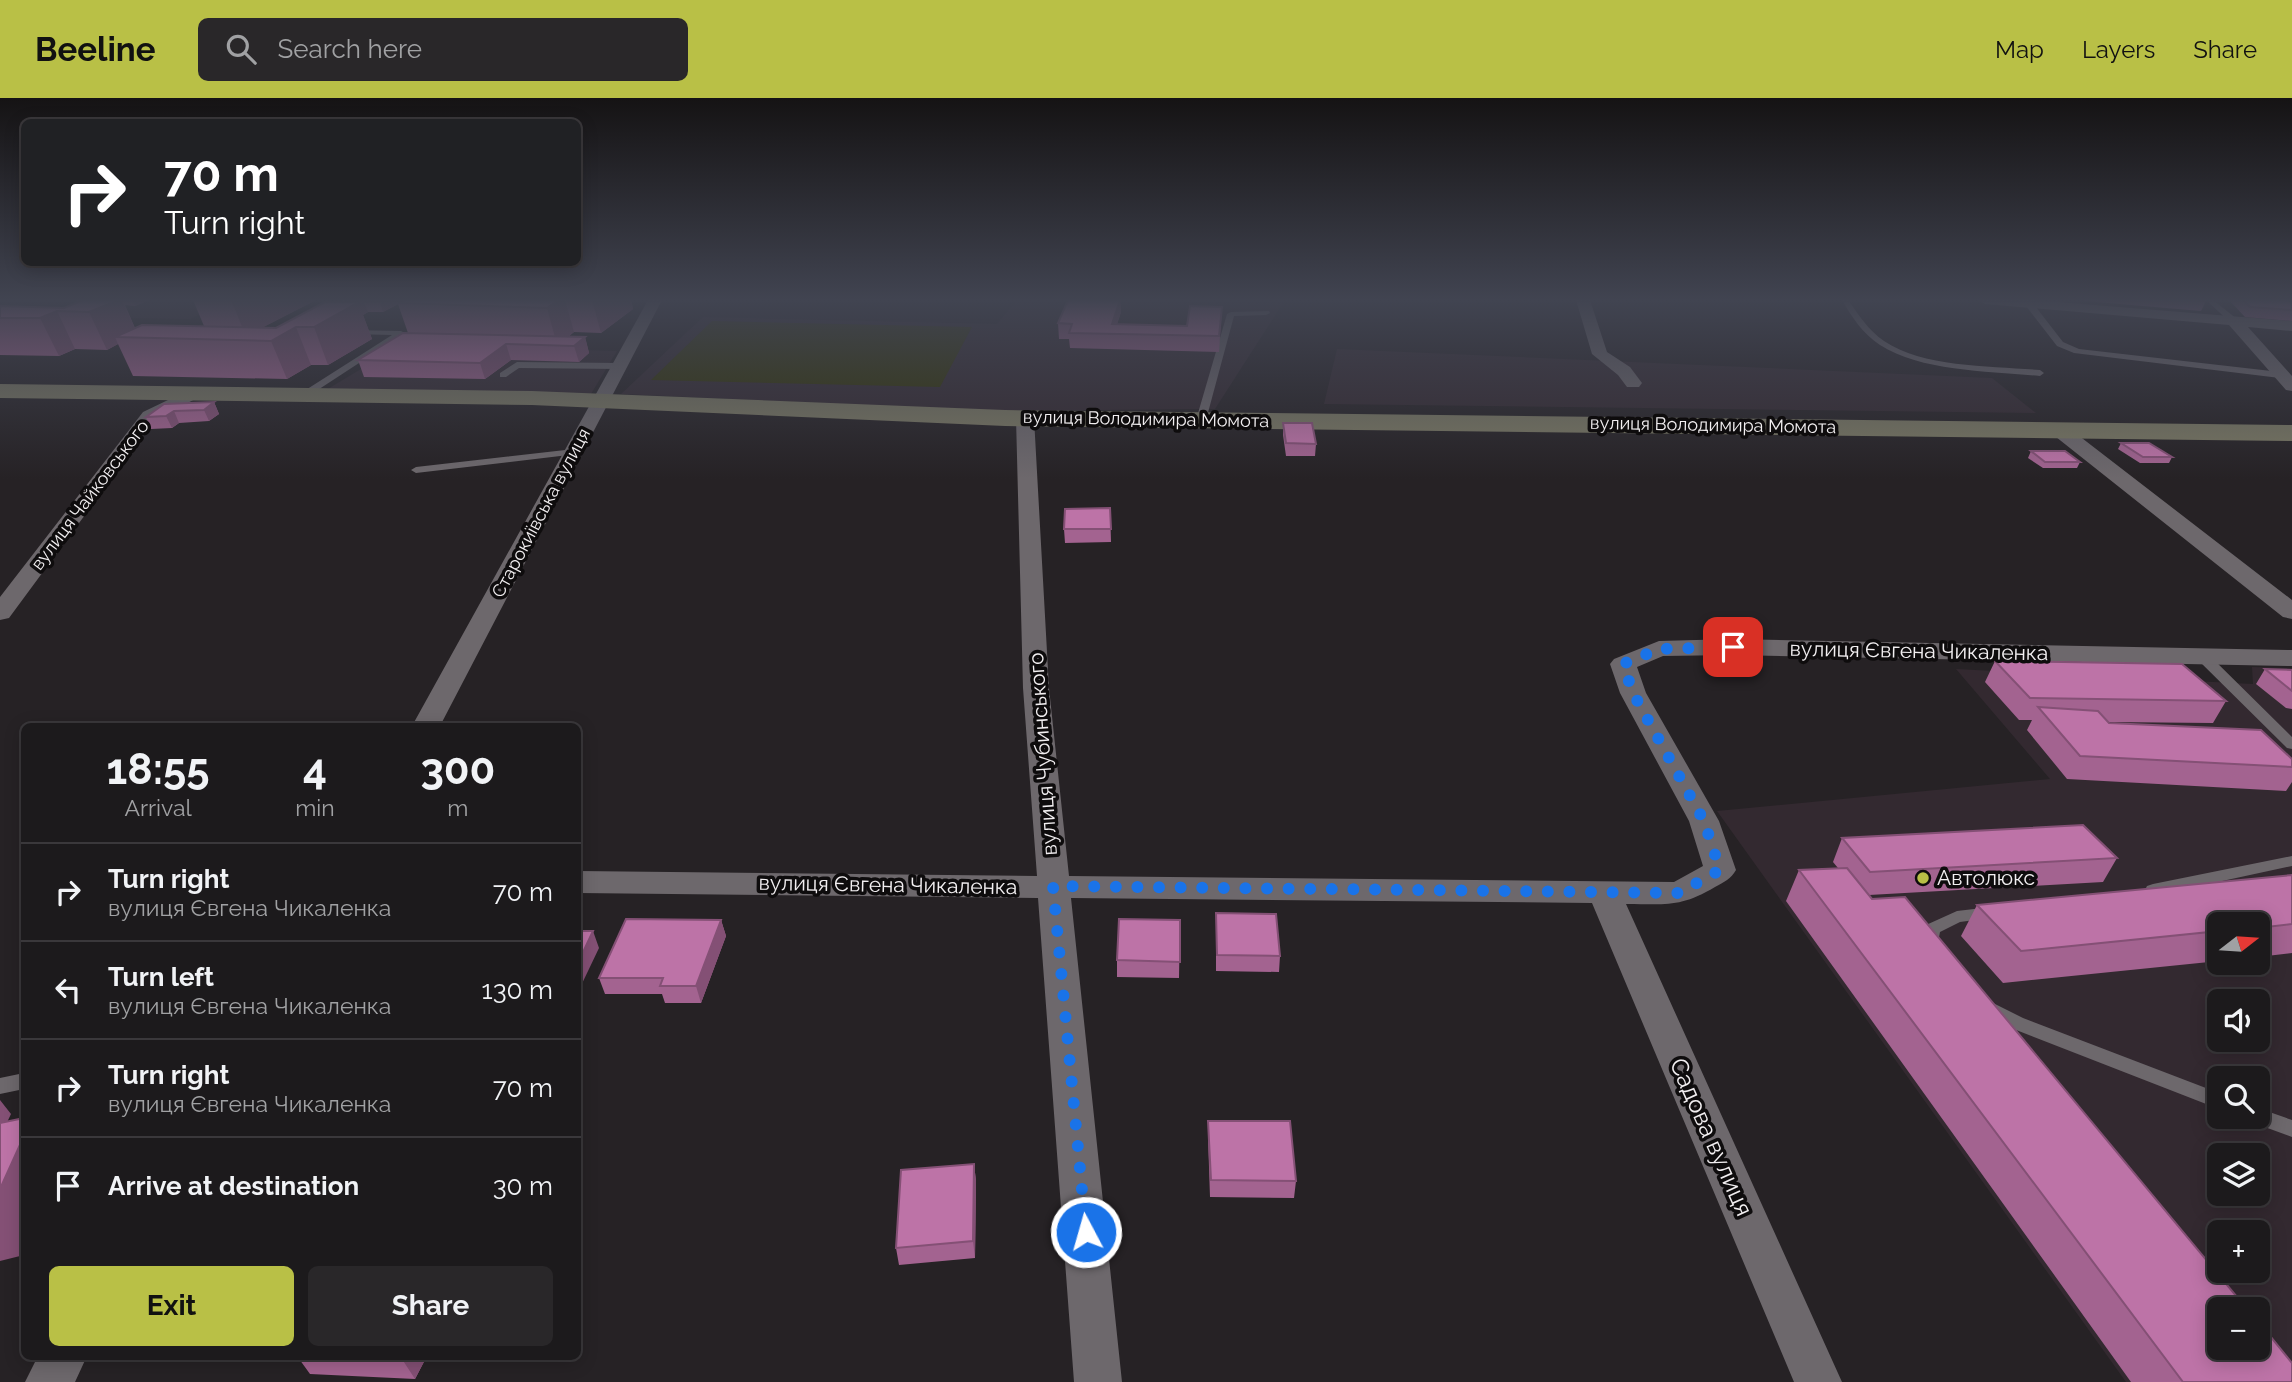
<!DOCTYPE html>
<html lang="en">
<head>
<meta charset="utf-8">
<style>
	body { margin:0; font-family:Raleway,sans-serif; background:#292729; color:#f1f3f6; height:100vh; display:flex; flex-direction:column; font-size:26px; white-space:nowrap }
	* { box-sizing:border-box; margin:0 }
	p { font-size:23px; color:#a0a1a3 }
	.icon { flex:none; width:38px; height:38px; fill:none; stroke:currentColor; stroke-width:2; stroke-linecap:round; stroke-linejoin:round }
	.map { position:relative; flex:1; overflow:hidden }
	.drawer { position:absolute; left:21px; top:625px; width:560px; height:637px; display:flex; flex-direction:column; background:#1c1a1c; border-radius:10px; box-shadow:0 4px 18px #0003,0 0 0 2px #3a383b }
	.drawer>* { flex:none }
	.hud { position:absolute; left:21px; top:21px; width:560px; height:147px; border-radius:10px; box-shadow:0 4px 18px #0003,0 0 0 2px #3a383b; background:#202124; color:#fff; overflow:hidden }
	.needle { width:46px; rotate:73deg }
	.controls { position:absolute; left:2207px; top:814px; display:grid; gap:14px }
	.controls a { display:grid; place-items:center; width:63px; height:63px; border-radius:10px; background:#1c1a1c; box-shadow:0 4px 18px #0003,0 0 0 2px #3a383b; font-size:35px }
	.pin { position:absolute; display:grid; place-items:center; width:60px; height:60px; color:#fff; margin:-30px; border-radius:14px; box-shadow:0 4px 10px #0006 }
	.me { position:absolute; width:77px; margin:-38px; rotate:354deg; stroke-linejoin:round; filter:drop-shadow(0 0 5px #0008) }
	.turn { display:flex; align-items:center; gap:24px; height:147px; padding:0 28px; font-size:32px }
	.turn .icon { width:91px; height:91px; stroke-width:2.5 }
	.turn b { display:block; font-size:49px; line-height:60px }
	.eta { display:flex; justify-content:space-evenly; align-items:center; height:119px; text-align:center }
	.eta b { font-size:42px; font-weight:700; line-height:49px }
	.button { display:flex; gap:14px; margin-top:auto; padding:14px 28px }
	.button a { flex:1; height:80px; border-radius:10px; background:#b9c046; color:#111; font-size:28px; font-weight:700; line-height:80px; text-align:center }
	.button a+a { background:#292729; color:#f1f3f6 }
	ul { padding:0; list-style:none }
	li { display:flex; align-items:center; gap:21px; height:98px; padding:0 28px; border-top:2px solid #3a383b }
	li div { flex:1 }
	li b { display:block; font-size:26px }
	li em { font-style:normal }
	header { display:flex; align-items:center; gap:42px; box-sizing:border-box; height:98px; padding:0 35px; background:#b9c046; color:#111 }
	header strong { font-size:33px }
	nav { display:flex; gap:38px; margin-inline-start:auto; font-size:24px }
	.search { width:490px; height:63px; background:#292729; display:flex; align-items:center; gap:18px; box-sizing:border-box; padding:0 24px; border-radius:10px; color:#a0a1a3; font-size:26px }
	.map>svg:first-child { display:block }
	.built { fill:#332930; fill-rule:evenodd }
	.green { fill:#313304 }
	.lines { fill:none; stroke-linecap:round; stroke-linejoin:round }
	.lane { fill:#6d686c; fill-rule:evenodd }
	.street { fill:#6d686c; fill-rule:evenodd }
	.secondary { fill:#797762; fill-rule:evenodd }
	.wall { fill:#a36390 }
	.shaded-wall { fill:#845075 }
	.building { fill:#bd73a7; stroke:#845075; stroke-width:2 }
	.route { stroke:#1a73e8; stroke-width:12; stroke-dasharray:0 21.6 }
	.poi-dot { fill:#b9c046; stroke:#0e0c0d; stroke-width:2.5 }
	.labels { text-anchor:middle; stroke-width:7; stroke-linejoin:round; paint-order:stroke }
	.far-street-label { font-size:18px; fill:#f2eff1; stroke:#0e0c0d }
	.street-label { font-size:21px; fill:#f2eff1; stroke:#0e0c0d }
	.poi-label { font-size:21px; fill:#f2eff1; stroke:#0e0c0d; text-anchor:start }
	.near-street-label { font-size:24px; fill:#f2eff1; stroke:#0e0c0d }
</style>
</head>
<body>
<header>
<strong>Beeline</strong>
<div class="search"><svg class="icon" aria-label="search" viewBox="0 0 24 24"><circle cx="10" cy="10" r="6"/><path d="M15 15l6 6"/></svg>Search here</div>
<nav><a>Map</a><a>Layers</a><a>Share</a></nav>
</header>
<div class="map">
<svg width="2292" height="1284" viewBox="0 0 2292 1284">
	<rect width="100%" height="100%" fill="#262225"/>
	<path class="built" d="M0,202h232l-42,19 -190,-3z
		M1017,202h268l-70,109 -225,2 -369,-17 82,-77 294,7z
		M401,247l216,6 -26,43 -265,-4z
		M1337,251l655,29 44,35 -712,-9z
		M2252,569l40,1v714h-166l-409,-571 333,-32 -94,-110 297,15zM2219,826h39v38h-39zM2219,903h39v39h-39zM2219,980h39v38h-39zM2219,1057h39v39h-39zM2219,1134h39v38h-39zM2219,1211h39v39h-39z"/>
	<path class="green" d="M712,223l260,6 -32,60 -289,-7z"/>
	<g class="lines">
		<path class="lane" d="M342,202h9l-22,13 -7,-2z
			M1842,202h6c11,15 20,30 36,41 40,27 109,25 156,29l4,3 -4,3c-49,-5 -118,-4 -160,-31 -17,-11 -29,-29 -38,-45z
			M2206,202h7l24,19v4h-6z
			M2026,204h6l31,40 16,7 201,23 4,3 -4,3 -206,-25 -17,-7 -31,-40z
			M1269,213l1,2 -4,2 -32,1 -28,104 -8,2 -2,-2 31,-106 4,-2z
			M349,232l52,1 4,2 -98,64h-6v-4l91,-58 -40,-1h-3z
			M517,264l103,1 4,3 -4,3 -101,-1 -13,9h-6v-4z
			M574,351l3,1v4l-161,19 -5,-3 5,-3z
			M2202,554l5,1 85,84v12l-5,-1 -90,-89 -1,-3z
			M2292,758v10l-139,30 -6,-2 -2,-4 2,-4 6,-2z
			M1991,809l6,2 2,4 -2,4 -37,5 -20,10 -4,21 -6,2 -6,-2 -3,-4 5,-24 31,-14z
			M1987,902l36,18 196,75v16l-208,-81 -30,-16 -3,-5 3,-5z
			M24,975v16l-24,5v-16z
			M2258,1010l34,12v17l-41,-15 -3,-6h10z"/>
		<path class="street" d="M648,202h14l-222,426h-28z
			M1576,202h14l17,52 23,15 12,16 -3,4h-12l-9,-12 -26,-21z
			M1978,202h55l259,21v10l-44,-4 44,49v15l-6,-1 -57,-65 -244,-21z
			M193,290l9,5 -3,4 -44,23 -146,198 -9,2v-23l143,-185z
			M1025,315l9,5 15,270 20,188 605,6 29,-16 -14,-45 -69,-128 -10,-29 4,-5 45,-18 74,-2 559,11v16l-559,-11 -70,1 -26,11 9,26 73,128 17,49c-5,9 -12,12 -21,17 -35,21 -50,17 -89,17l216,478h-48l-202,-479 -521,-5 51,484h-48l-36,-484 -460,-5v-22l459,5 -14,-188 -7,-270z
			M2058,325l7,2 227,175v19l-9,-2 -232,-184 -2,-4 2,-4z
			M38,1258h49l-12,26h-50z"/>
		<path class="secondary" d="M0,286l532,7 473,19 1287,15v16l-1287,-15 -473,-21 -532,-7z"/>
	</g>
	<path class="wall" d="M76,202h73l-14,6 -10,-1 10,23 69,-2 -11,-26h123l-53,27 13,1 75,-28h280l2,9 -32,24 -27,-1 -6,5h17l4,16 -10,9 -68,-2 -26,19 -121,-2 -6,-17 50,-27 -10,-29 -15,8h-15l-5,3 9,24 -44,26h-17l-24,14 -154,-3 -15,-32 -11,6 -32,-1 -16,7 -59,-1v-49l64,2 13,-6z
		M1068,202h52l1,12 -4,12 70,2 35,-19 -3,45 -149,-4 -1,-9h-10l-1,-16z
		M2083,202h121l2,1 -5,10 -116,-10z
		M2229,202h59l4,3v18l-47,-4z
		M214,304l5,12 -10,7 -30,2 -7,5 -21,1 -5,-12z
		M1283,325l33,21 -1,12h-29l-3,-21z
		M2121,345l51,14 -3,6h-29l-22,-14z
		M2031,353l49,11 -3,6h-34l-15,-10z
		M1110,410l1,34 -46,1 -1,-14z
		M1995,563l231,40 -13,22 -105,-1 1,1 183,36v23l-6,9 -219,-12 -40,-49 5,-10h-13l-34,-38z
		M2265,571l27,1v39l-6,-1 -30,-24z
		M1842,740l275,20 -14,24 -234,13 423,487h-161l-345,-481 13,-31 39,-2 -5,-6z
		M2292,777v78l-34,4v-33h-39v37l-216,22 -42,-47 16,-31z
		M1216,815l64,43 -1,16 -63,-1z
		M721,822l5,16 -25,67h-36l-3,-9h-57l-6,-16z
		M1180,822l-1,58 -62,-1v-17z
		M1208,1023l88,60 -2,17 -84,-1 -2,-60z
		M974,1066l2,17 -1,77 -76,7 -3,-17z
		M297,1258h130l-12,23 -105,-5z"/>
	<path class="shaded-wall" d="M119,202h3l16,35 -23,2 3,7 -11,6 -18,-38z
		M132,202h17l-14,6z
		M231,202h85l-70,36z
		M385,202h18l1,1 -21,11 -3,-10z
		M559,202h6l9,32 -17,13 -10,-37z
		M592,202h39l2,9 -32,24z
		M1120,202l1,12 -7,22 -2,-10z
		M359,204h5l4,10 -5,3 9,24 -44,26 -14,-38z
		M57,213l18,38 -16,7 -19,-38z
		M296,229l15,38 -24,14 -16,-38z
		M585,239l4,16 -10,9 -5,-16z
		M506,246l5,16 -26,19 -5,-16z
		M214,304l5,12 -10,7 -5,-11z
		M174,313l5,12 -7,5 -6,-12z
		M721,822l5,16 -25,67 -5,-17z
		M593,833l6,17 -21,44v-29z
		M0,1002l11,14 -11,23z
		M24,1038v119l-24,6v-72z
		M974,1066l2,17 -1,77 -2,-17z
		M400,1258h27l-12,23z"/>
	<path class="building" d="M83,202h36l-30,12 -32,-1 -17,7h-40v-12l64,2z
		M351,202h34l-5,2h-16l-4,2 -1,-2h-13z
		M404,202h155l-12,8 -149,-5z
		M1068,202h52l-8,24 75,2 3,-20 32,1 -3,29 -150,-3 3,-9 -14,-1z
		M2185,202h19l2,1z
		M2243,202h45l4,3v7l-42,-3z
		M325,204h34l-45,25h-18l-25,14 -156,-4 27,-12 134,3z
		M403,235l182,4 -11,9 -68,-2 -26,19 -122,-3z
		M214,304l-10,8 -30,1 -8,5 -20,1 18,-13z
		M1283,325h29l4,21 -30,-1z
		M2121,345h28l23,14h-29z
		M2031,353h34l15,11h-35z
		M1110,410l1,21h-47l1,-20z
		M1995,563l187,3 44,37 -196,-3z
		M2265,571l27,1v21z
		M2038,609l60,4 11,12 152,7 31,29v8l-212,-11z
		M2083,727l34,33 -247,14 -28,-34z
		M1847,770l25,31 33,-2 342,412h-28v39h39v-27l34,42v19h-109l-384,-512z
		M2292,777v49l-34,4v-4h-39v7l-198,20 -44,-46z
		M1216,815l60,1 4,42 -63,-1z
		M626,821l95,1 -25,66h-36l3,-8h-64z
		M1119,821l61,1v42l-63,-2z
		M578,833h15l-15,32z
		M24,1020v18l-24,53v-66z
		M1208,1023h82l6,60 -85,-1z
		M974,1066l-1,77 -77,7 5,-78z"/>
	<linearGradient id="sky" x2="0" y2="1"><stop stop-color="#151314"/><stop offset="0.53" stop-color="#414451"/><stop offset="1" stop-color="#414451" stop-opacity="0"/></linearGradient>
	<rect width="2292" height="381" fill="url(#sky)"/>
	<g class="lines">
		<path class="route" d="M1086,1134l-33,-346 626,7 41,-23 -16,-49 -71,-128 -10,-29 36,-15 74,-2"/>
	</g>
	<circle class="poi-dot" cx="1923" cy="780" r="7"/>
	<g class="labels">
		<g class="far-street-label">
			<text transform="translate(1146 321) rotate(1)" y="6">вулиця Володимира Момота</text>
			<text transform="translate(1713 327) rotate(1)" y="6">вулиця Володимира Момота</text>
			<text transform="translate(90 397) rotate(-53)" y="6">вулиця Чайковського</text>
			<text transform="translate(541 415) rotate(-62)" y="6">Старокиївська вулиця</text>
		</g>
		<g class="street-label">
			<text transform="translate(1919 553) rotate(1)" y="7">вулиця Євгена Чикаленка</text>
			<text transform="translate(1043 656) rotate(-94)" y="7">вулиця Чубинського</text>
			<text transform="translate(888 787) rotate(1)" y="7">вулиця Євгена Чикаленка</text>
		</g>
		<g class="poi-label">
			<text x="1937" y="787">Автолюкс</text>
		</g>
		<g class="near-street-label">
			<text transform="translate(1711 1039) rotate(66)" y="8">Садова вулиця</text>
		</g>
	</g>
</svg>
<div class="controls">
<a><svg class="needle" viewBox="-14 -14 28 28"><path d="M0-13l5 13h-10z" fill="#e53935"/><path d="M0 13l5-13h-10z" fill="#a0a1a3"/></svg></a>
<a><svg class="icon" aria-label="sound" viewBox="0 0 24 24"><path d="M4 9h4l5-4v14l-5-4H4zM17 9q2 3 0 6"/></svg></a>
<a><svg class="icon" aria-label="search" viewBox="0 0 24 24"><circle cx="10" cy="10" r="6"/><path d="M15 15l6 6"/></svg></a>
<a><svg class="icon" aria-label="layers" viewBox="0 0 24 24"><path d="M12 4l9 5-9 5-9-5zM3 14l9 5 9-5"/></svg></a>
<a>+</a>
<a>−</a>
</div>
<div class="pin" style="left:1733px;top:549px;background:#d93025"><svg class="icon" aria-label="arrive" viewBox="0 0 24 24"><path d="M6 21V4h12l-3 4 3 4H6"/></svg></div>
<svg class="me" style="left:1086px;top:1134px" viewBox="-20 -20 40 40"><circle r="17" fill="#1a73e8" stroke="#fff" stroke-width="3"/><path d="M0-11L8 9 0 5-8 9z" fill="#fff"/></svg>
<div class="hud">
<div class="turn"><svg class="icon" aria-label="right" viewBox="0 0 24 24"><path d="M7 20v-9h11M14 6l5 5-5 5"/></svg><div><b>70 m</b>Turn right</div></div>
</div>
<section class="drawer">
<div class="eta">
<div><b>18:55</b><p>Arrival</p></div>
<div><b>4</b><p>min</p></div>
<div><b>300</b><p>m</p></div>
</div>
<ul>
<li><svg class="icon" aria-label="right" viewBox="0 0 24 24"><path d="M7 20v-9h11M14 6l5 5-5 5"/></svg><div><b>Turn right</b><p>вулиця Євгена Чикаленка</p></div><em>70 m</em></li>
<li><svg class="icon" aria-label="left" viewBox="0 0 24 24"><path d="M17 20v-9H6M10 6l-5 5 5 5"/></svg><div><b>Turn left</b><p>вулиця Євгена Чикаленка</p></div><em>130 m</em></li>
<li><svg class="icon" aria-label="right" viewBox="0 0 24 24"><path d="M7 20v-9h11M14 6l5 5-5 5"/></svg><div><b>Turn right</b><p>вулиця Євгена Чикаленка</p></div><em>70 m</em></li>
<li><svg class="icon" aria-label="arrive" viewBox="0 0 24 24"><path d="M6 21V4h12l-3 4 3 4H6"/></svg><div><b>Arrive at destination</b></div><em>30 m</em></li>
</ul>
<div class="button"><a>Exit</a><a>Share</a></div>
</section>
</div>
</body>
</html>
